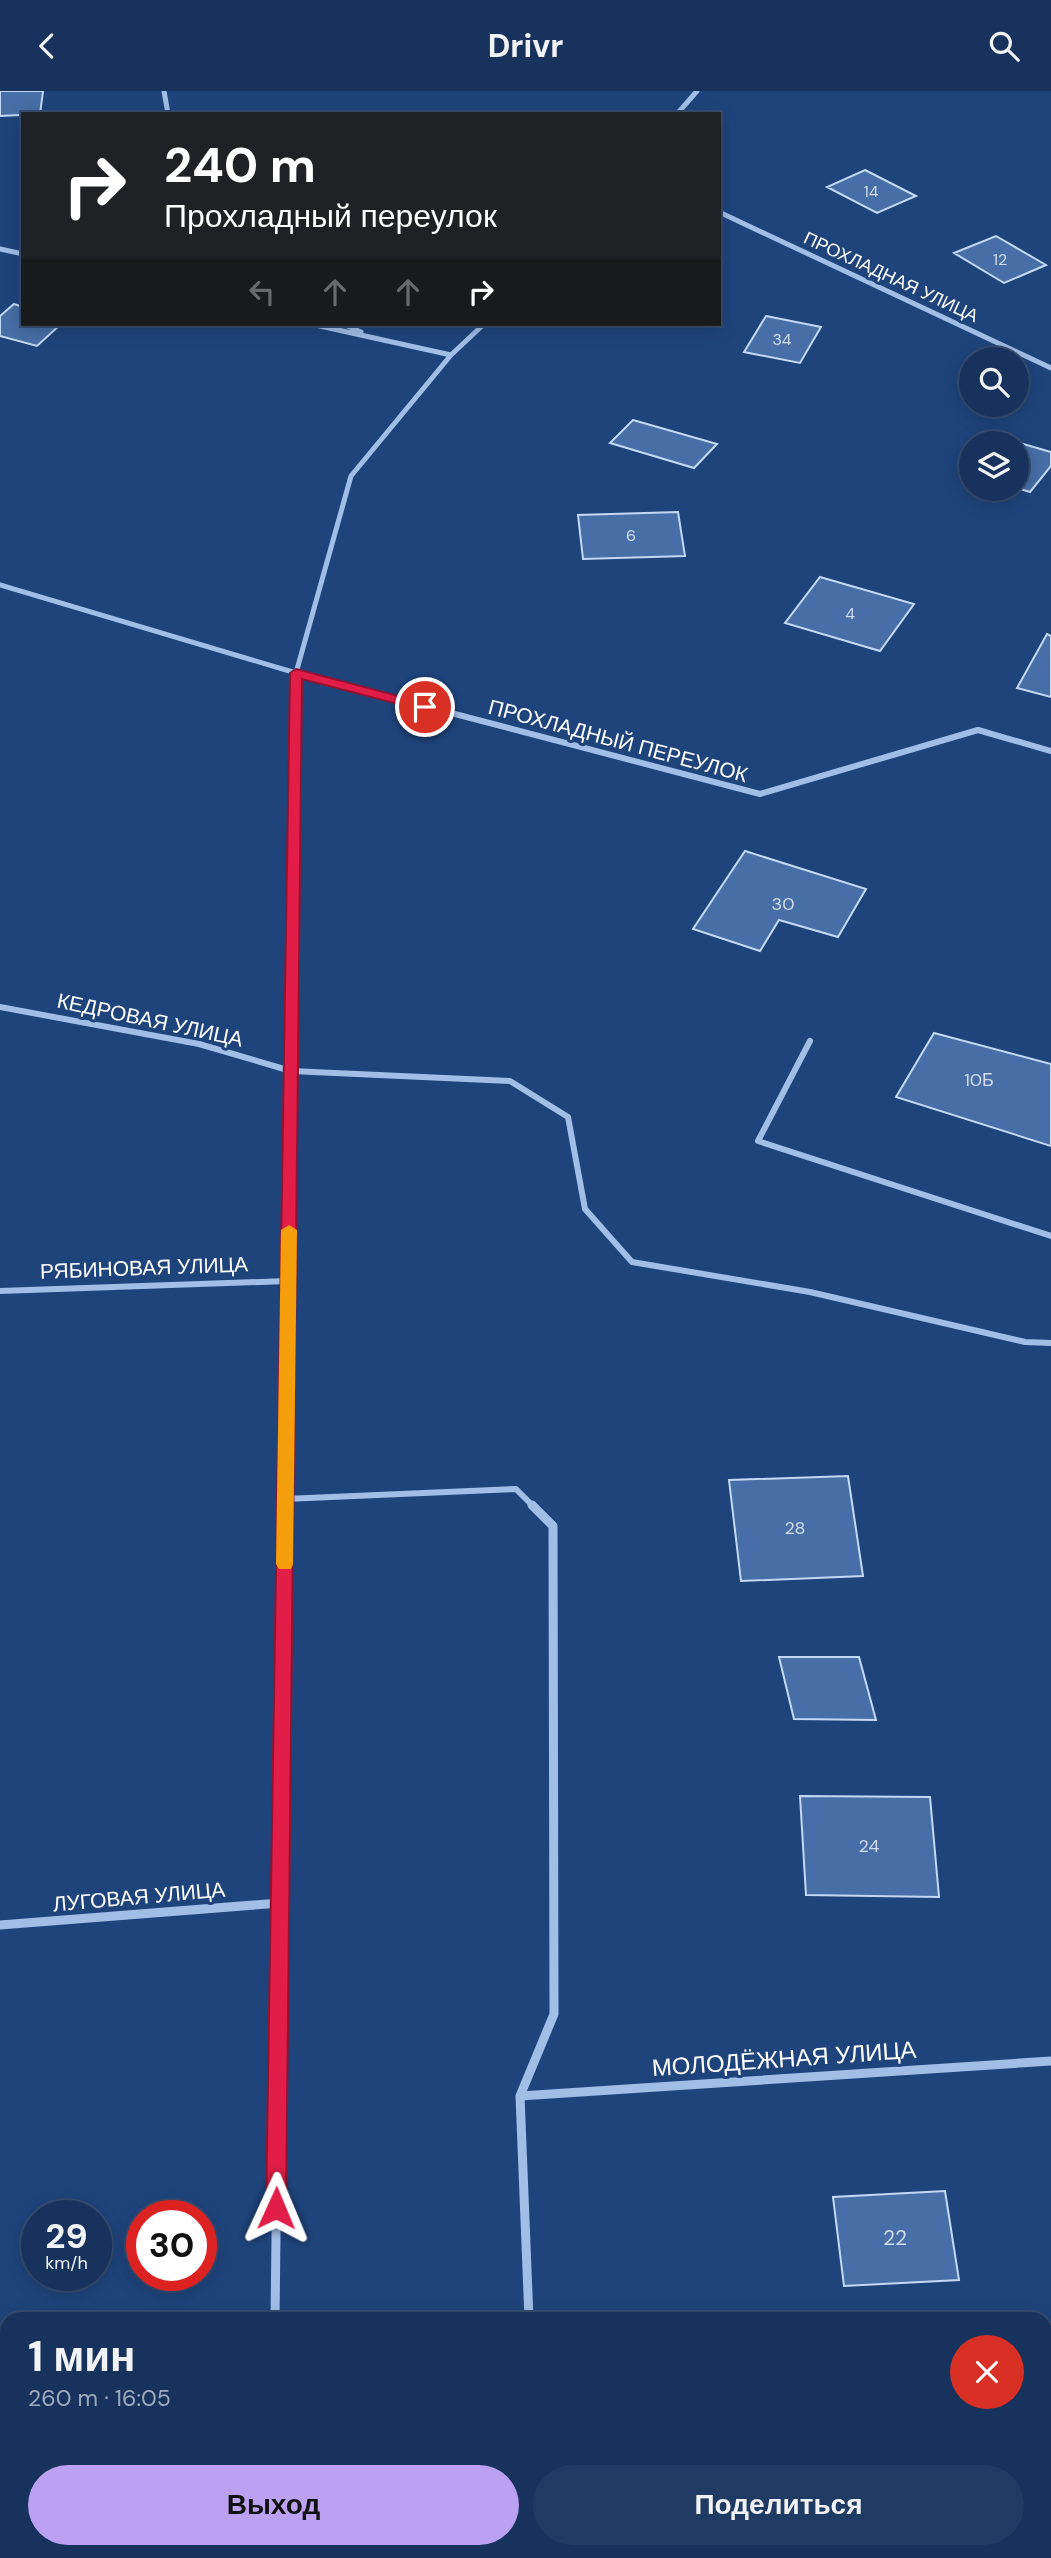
<!DOCTYPE html>
<html lang="ru">
<head>
<meta charset="utf-8">
<style>
	body { margin:0; font-family:"DM Sans",sans-serif; background:#203b63; color:#f1f3f6; height:100vh; display:flex; flex-direction:column; font-size:26px; white-space:nowrap }
	* { box-sizing:border-box; margin:0 }
	p { font-size:23px; color:#9eaabc }
	.icon { flex:none; width:38px; height:38px; fill:none; stroke:currentColor; stroke-width:2; stroke-linecap:round; stroke-linejoin:round }
	.map { position:relative; flex:1; overflow:hidden }
	.details { position:absolute; left:0px; top:2221px; width:1052px; height:247px; display:flex; flex-direction:column; background:#17335d; border-radius:21px 21px 0 0; box-shadow:0 4px 18px #0003,0 0 0 2px #364e72 }
	.details>* { flex:none }
	.guide { position:absolute; left:21px; top:21px; width:700px; height:214px; border-radius:0px; box-shadow:0 4px 18px #0003,0 0 0 2px #364e72; background:#202124; color:#fff; overflow:hidden }
	.controls { position:absolute; left:959px; top:256px; display:grid; gap:14px }
	.controls a { display:grid; place-items:center; width:70px; height:70px; border-radius:50%; background:#17335d; box-shadow:0 4px 18px #0003,0 0 0 2px #364e72; font-size:35px }
	.speed { position:absolute; left:21px; top:2109px; display:flex; gap:14px; font-size:35px; font-weight:700; text-align:center }
	.speed>* { display:grid; place-content:center; width:91px; height:91px; border-radius:50%; background:#17335d; box-shadow:0 4px 18px #0003,0 0 0 2px #364e72; line-height:1 }
	.speed small { font-size:18px; font-weight:400 }
	.speed .limit { border:10px solid #d22; background:#fff; color:#111 }
	.pin { position:absolute; display:grid; place-items:center; width:60px; height:60px; color:#fff; margin:-30px; border:4px solid #fff; border-radius:50%; box-shadow:0 2px 7px #0007 }
	.me { position:absolute; width:77px; margin:-38px; rotate:1deg; stroke-linejoin:round; filter:drop-shadow(0 0 5px #0008) }
	.turn { display:flex; align-items:center; gap:24px; height:147px; padding:0 28px; font-size:32px }
	.turn .icon { width:91px; height:91px; stroke-width:2.5 }
	.turn b { display:block; font-size:49px; line-height:60px }
	.lanes { display:flex; align-items:center; height:66px; padding:0 28px; background:#0003; justify-content:center; gap:35px; direction:ltr }
	.lanes .off { opacity:.35 }
	.round { display:grid; place-items:center; flex:none; width:74px; height:74px; border-radius:37px; background:#203b63 }
	.head { display:flex; align-items:center; justify-content:space-between; height:119px; padding:0 28px }
	h1 { font-size:42px; font-weight:700; line-height:52px }
	.primary-button { display:flex; gap:14px; margin-top:auto; padding:14px 28px }
	.primary-button a { flex:1; height:80px; border-radius:42px; background:#bca0f2; color:#111; font-size:28px; font-weight:700; line-height:80px; text-align:center }
	.primary-button a+a { background:#203b63; color:#f1f3f6 }
	header { display:flex; justify-content:space-between; align-items:center; height:91px; padding:0 28px; background:#17335d; font-size:32px; font-weight:700 }
	.map>svg:first-child { display:block }
	.building { fill:#476ea6; stroke:#c4d9f5; stroke-width:2 }
	.lines { fill:none; stroke-linecap:round; stroke-linejoin:round }
	.minor-far2 { stroke:#a1bee7; stroke-width:5 }
	.minor-far1 { stroke:#a1bee7; stroke-width:6 }
	.minor { stroke:#a1bee7; stroke-width:9 }
	.route { fill:#e11d48; stroke:#92132f; stroke-width:2 }
	.slow { fill:#f59e0b }
	.labels { text-anchor:middle; stroke-width:6; stroke-linejoin:round; paint-order:stroke }
	.far-number-label { font-size:16px; fill:#d1dbe9 }
	.far-street-label { font-size:18px; fill:#fff; stroke:#1f447c }
	.number-label { font-size:18px; fill:#d1dbe9 }
	.street-label { font-size:21px; fill:#fff; stroke:#1f447c }
	.near-number-label { font-size:21px; fill:#d1dbe9 }
	.near-street-label { font-size:24px; fill:#fff; stroke:#1f447c }
</style>
</head>
<body>
<header><svg class="icon" aria-label="back" viewBox="0 0 24 24"><path d="M15 5l-7 7 7 7"/></svg>Drivr<svg class="icon" aria-label="search" viewBox="0 0 24 24"><circle cx="10" cy="10" r="6"/><path d="M15 15l6 6"/></svg></header>
<div class="map">
<svg width="1051" height="2467" viewBox="0 0 1051 2467">
	<rect width="100%" height="100%" fill="#1f447c"/>
	<path class="building" d="M0,0h43l-3,23 -40,2z
		M865,79l51,26 -39,17 -50,-26z
		M996,145l50,29 -42,18 -50,-30z
		M14,213l9,3v17h38l-24,22 -37,-10v-20z
		M766,225l55,11 -21,36 -56,-11z
		M633,329l84,24 -23,24 -84,-25z
		M992,344l59,17v14l-21,26 -13,-4v-45h-31z
		M678,421l7,44 -102,3 -5,-44z
		M820,486l94,27 -34,47 -95,-28z
		M1047,543l4,2v61l-34,-9z
		M745,760l121,38 -28,48 -59,-17 -19,31 -67,-22z
		M934,942l117,31v82l-155,-49z
		M848,1385l15,100 -122,5 -12,-101z
		M779,1566h80l17,63 -82,-1z
		M800,1705l130,1 9,100 -133,-2z
		M945,2100l14,89 -115,6 -11,-89z
		M845,2460h184l1,7h-184z"/>
	<g class="lines">
		<path class="minor-far2" d="M164,0l4,23
			M677,23l20,-23
			M719,121l332,156
			M0,158l23,5
			M311,233l140,31
			M343,233l18,8
			M0,494l296,88 119,31
			M296,613v-31l55,-197 100,-121 33,-31"/>
		<path class="minor-far1" d="M409,611l351,92 218,-64 73,21
			M0,916l199,37 92,27 219,10 58,36 17,92 47,53 178,30 215,50 26,1
			M810,950l-52,100 293,95
			M0,1200l288,-10
			M285,1408l231,-10 18,18
			M285,1416l11,-805"/>
		<path class="minor" d="M0,1834l280,-22
			M520,2005l531,-35
			M275,2228l10,-814
			M529,2228l-9,-223 34,-82 -1,-488 -21,-21
			M272,2460v7
			M539,2460v7"/>
	</g>
	<path class="route" d="M296,578l133,35 2,3 -6,4 -123,-32 -16,1529 -3,7 -7,3 -7,-3 -3,-7 24,-1535z"/>
	<path class="slow" d="M289,1134l8,5 -4,334 -2,5h-12l-3,-5 5,-334z"/>
	<g class="labels">
		<g class="far-number-label">
			<text x="871" y="106">14</text>
			<text x="1000" y="174">12</text>
			<text x="782" y="254">34</text>
			<text x="631" y="450">6</text>
			<text x="850" y="528">4</text>
		</g>
		<g class="far-street-label">
			<text transform="translate(891 186) rotate(25)" y="6">ПРОХЛАДНАЯ УЛИЦА</text>
		</g>
		<g class="number-label">
			<text x="783" y="819">30</text>
			<text x="979" y="995">10Б</text>
			<text x="795" y="1443">28</text>
			<text x="869" y="1761">24</text>
		</g>
		<g class="street-label">
			<text transform="translate(618 650) rotate(15)" y="7">ПРОХЛАДНЫЙ ПЕРЕУЛОК</text>
			<text transform="translate(150 929) rotate(12)" y="7">КЕДРОВАЯ УЛИЦА</text>
			<text transform="translate(144 1177) rotate(-2)" y="7">РЯБИНОВАЯ УЛИЦА</text>
			<text transform="translate(139 1806) rotate(-5)" y="7">ЛУГОВАЯ УЛИЦА</text>
		</g>
		<g class="near-number-label">
			<text x="895" y="2154">22</text>
		</g>
		<g class="near-street-label">
			<text transform="translate(784 1968) rotate(-4)" y="8">МОЛОДЁЖНАЯ УЛИЦА</text>
		</g>
	</g>
</svg>
<div class="controls">
<a><svg class="icon" aria-label="search" viewBox="0 0 24 24"><circle cx="10" cy="10" r="6"/><path d="M15 15l6 6"/></svg></a>
<a><svg class="icon" aria-label="layers" viewBox="0 0 24 24"><path d="M12 4l9 5-9 5-9-5zM3 14l9 5 9-5"/></svg></a>
</div>
<div class="speed"><div>29<small>km/h</small></div><div class="limit">30</div></div>
<div class="pin" style="left:425px;top:616px;background:#d93025"><svg class="icon" aria-label="arrive" viewBox="0 0 24 24"><path d="M6 21V4h12l-3 4 3 4H6"/></svg></div>
<svg class="me" style="left:276px;top:2117px" viewBox="-20 -20 40 40"><path d="M0-17L14 15 0 8-14 15z" fill="#e11d48" stroke="#fff" stroke-width="4"/></svg>
<div class="guide">
<div class="turn"><svg class="icon" aria-label="right" viewBox="0 0 24 24"><path d="M7 20v-9h11M14 6l5 5-5 5"/></svg><div><b>240 m</b>Прохладный переулок</div></div>
<div class="lanes"><svg class="icon off" aria-label="left" viewBox="0 0 24 24"><path d="M17 20v-9H6M10 6l-5 5 5 5"/></svg><svg class="icon off" aria-label="ahead" viewBox="0 0 24 24"><path d="M12 20V5M6 11l6-6 6 6"/></svg><svg class="icon off" aria-label="ahead" viewBox="0 0 24 24"><path d="M12 20V5M6 11l6-6 6 6"/></svg><svg class="icon" aria-label="right" viewBox="0 0 24 24"><path d="M7 20v-9h11M14 6l5 5-5 5"/></svg></div>
</div>
<section class="details">
<div class="head"><div><h1>1 мин</h1><p>260 m · 16:05</p></div><a class="round" style="background:#d93025;color:#fff"><svg class="icon" aria-label="close" viewBox="0 0 24 24"><path d="M6 6l12 12M18 6L6 18"/></svg></a></div>
<div class="primary-button"><a>Выход</a><a>Поделиться</a></div>
</section>
</div>
</body>
</html>
